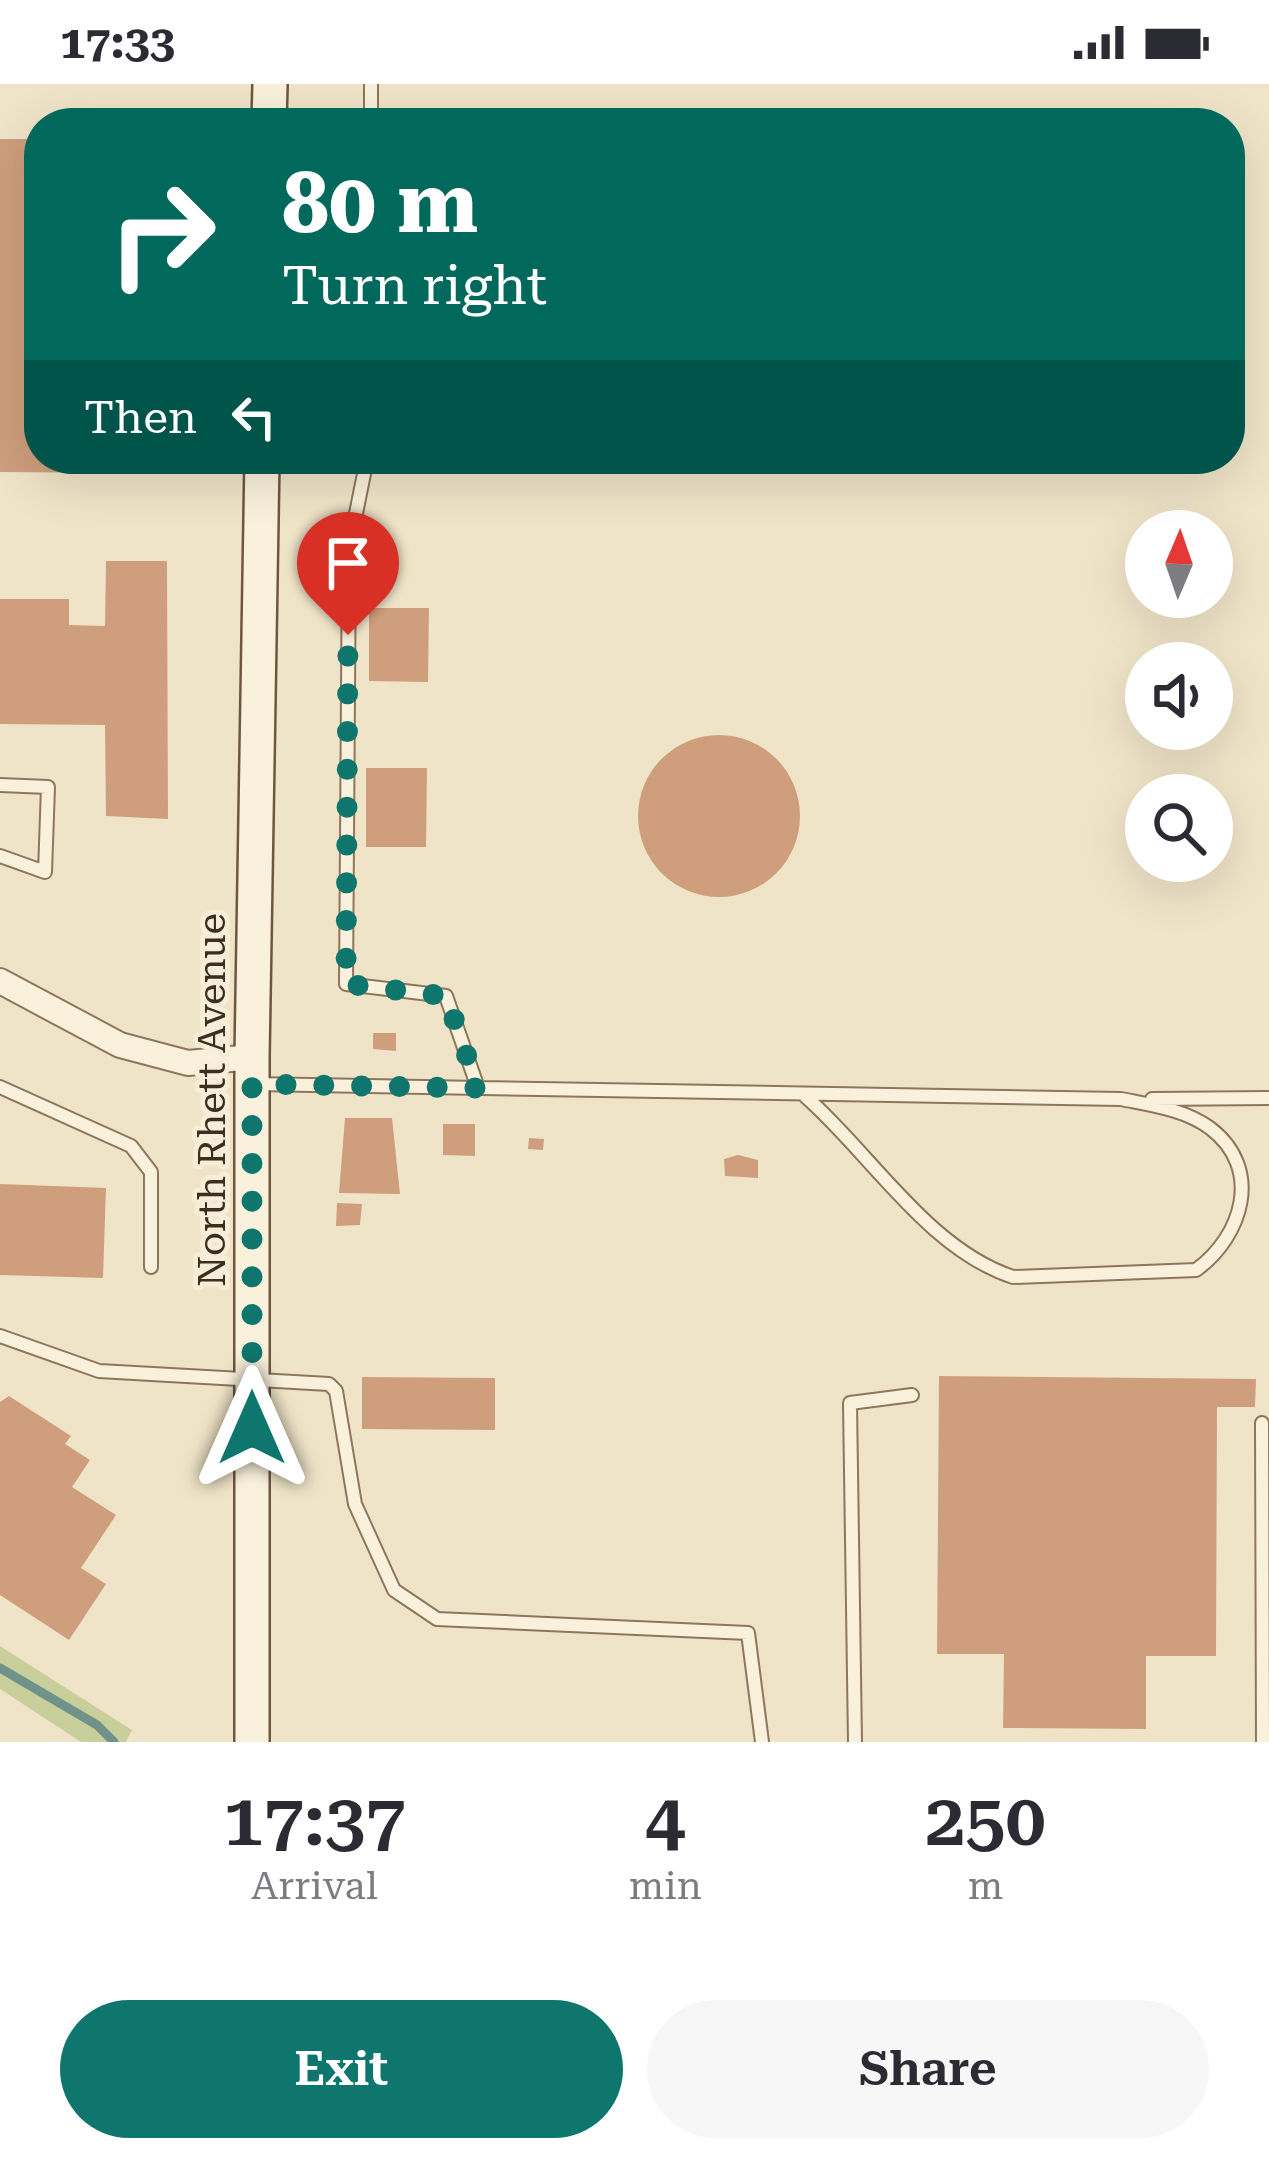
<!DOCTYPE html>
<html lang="en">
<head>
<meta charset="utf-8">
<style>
	body { margin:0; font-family:"Roboto Serif",serif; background:#f7f7f7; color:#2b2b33; height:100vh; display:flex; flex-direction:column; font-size:45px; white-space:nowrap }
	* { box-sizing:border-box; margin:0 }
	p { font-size:39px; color:#7c7c81 }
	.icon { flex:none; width:66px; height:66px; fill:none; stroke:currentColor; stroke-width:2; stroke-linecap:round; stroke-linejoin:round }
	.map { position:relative; height:1658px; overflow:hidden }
	.panel { display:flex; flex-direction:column; background:#fff; flex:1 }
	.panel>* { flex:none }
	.top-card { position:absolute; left:24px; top:24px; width:1221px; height:366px; border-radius:48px; box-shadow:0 12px 48px #0002; background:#00695c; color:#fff; overflow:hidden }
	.needle { width:78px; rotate:2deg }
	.controls { position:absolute; left:1125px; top:426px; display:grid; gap:24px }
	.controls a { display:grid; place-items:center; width:108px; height:108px; border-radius:50%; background:#fff; box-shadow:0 12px 48px #0002; font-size:60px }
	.pin { position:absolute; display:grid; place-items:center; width:102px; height:102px; color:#fff; margin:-123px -51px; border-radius:50% 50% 50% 0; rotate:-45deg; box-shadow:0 0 12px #0007 }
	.pin .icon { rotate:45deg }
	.me { position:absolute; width:132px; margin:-66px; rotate:0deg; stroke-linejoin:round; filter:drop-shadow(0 0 9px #0008) }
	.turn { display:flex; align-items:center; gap:42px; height:252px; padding:0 60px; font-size:54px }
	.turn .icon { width:156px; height:156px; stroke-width:2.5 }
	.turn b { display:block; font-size:84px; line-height:102px }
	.then { display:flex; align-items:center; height:114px; padding:0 60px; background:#0003; gap:24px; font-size:45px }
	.eta { display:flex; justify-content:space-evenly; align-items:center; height:204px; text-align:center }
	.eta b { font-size:72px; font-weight:600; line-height:84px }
	.primary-button { display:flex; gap:24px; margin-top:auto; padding:24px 60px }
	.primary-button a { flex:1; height:138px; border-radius:72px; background:#0f766e; color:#fff; font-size:48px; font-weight:600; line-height:138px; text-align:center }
	.primary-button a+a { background:#f7f7f7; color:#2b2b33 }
	.status { display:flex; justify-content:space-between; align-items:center; height:84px; padding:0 60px; background:#fff; direction:ltr }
	.status svg { height:33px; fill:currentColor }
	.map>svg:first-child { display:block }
	.green { fill:#c9cf9b }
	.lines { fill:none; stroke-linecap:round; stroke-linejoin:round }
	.stream { stroke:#6f938a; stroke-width:9 }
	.building { fill:#cf9f7d }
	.service-casing { stroke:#8d765c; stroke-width:16 }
	.minor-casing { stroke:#8d765c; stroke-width:28 }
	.secondary-casing { stroke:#6f573f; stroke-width:38 }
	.service { stroke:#faf1dc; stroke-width:12 }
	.minor { stroke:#faf1dc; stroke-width:24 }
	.secondary { stroke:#faf1dc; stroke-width:33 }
	.route { stroke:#0f766e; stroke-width:21; stroke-dasharray:0 37.8 }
	.labels { text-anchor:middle; stroke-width:10; stroke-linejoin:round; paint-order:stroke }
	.street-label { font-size:39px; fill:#3d2e20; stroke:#f7eed8 }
</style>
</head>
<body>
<div class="status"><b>17:33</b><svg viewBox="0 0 49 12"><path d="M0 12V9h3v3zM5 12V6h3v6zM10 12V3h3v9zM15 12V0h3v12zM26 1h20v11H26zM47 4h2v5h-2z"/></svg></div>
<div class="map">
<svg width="1269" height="1658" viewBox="0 0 1269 1658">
	<rect width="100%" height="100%" fill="#f0e4c8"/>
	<path class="green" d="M0,1562l132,84 -6,12h-45l-81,-53z"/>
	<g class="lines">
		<path class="stream" d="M0,1584l97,57 17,17"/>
	</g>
	<path class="building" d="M0,55h39v320h98l-1,14 -136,-1z
		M1230,247l12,30 1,28 -13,32z
		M106,477h61l1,258 -62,-3 -1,-91 -105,-1v-125h69v26l36,1z
		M369,524h60l-1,74 -59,-1z
		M638 732a81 81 0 1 1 162 0a81 81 0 1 1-162 0Z
		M366,684h61l-1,79h-60z
		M373,949h23v18l-23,-2z
		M345,1034h47l8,76 -61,-1z
		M443,1040h32v32l-32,-1z
		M529,1054l15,1 -1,11 -15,-1z
		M738,1071l20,5v18l-33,-2 -1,-17z
		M0,1100l106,4 -3,90 -103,-3z
		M337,1119l25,1 -2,21 -24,1z
		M939,1292l317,3 -1,28h-38l-1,249h-70v73l-143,-1 1,-74h-67z
		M362,1293l133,1v52l-133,-1z
		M9,1312l62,40 -6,8 25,16 -18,27 44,28 -35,53 25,16 -37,56 -69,-45v-193z"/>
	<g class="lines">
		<g class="service-casing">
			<path id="service" d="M371,39v-39
				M367,375l-18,89 -3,436 100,12 32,92
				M0,701l48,2 -3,85 -45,-16
				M253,1000l868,15c29,6 63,10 89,29 54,41 32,109 -14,142l-183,7c-85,-28 -142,-123 -207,-180
				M0,1003l131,59 20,26v95
				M1152,1015l117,-1
				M0,1252l99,35 230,13 7,7 19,113 39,86 43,29 311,14 14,109
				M1262,1339l1,319
				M855,1658l-5,-339 62,-8"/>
		</g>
		<g class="minor-casing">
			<path id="minor" d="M0,897l120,64 68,18 64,-6"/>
		</g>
		<g class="secondary-casing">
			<path id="secondary" d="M269,39l1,-39
				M252,1658v-685l10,-598"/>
		</g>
		<use href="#service" class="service"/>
		<use href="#minor" class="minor"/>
		<use href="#secondary" class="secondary"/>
	</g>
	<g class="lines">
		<path class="route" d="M252,1344v-344l226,4 -32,-92 -100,-12 2,-349"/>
	</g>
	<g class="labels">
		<g class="street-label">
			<text transform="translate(211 1016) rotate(-90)" y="14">North Rhett Avenue</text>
		</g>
	</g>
</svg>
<div class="controls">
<a><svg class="needle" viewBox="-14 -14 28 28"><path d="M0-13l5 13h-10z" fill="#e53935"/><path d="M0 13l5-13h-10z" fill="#7c7c81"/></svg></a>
<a><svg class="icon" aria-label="sound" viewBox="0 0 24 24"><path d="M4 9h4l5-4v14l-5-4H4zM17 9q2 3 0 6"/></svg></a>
<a><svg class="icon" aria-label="search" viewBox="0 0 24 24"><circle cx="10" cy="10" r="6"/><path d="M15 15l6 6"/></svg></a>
</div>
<div class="pin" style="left:348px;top:551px;background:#d93025"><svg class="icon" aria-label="arrive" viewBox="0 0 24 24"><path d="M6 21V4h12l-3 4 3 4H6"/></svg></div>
<svg class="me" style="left:252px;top:1344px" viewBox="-20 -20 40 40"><path d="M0-17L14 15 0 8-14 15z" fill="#0f766e" stroke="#fff" stroke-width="4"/></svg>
<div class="top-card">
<div class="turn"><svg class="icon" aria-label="right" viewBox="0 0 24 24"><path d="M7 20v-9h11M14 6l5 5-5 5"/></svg><div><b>80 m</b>Turn right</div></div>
<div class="then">Then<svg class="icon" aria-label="left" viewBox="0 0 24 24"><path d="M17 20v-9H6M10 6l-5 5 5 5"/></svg></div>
</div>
</div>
<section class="panel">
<div class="eta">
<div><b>17:37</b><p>Arrival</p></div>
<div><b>4</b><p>min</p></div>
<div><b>250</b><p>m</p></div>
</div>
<div class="primary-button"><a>Exit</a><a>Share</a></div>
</section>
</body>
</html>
